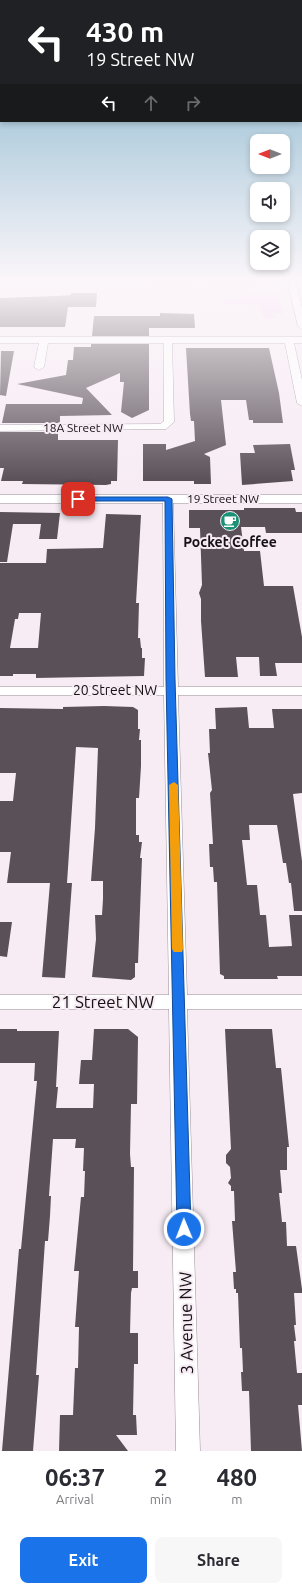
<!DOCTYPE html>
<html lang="en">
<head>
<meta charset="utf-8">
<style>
	body { margin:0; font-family:Ubuntu,sans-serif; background:#f7f7f7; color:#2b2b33; height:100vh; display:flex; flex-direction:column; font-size:15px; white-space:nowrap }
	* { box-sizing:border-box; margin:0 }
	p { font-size:13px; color:#7c7c81 }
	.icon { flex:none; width:22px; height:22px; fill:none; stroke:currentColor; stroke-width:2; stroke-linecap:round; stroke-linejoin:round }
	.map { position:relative; height:1451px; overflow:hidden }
	.sheet { display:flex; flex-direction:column; background:#fff; flex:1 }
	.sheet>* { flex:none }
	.guide { position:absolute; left:0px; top:0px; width:302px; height:122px; box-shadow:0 2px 6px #0003; background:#202124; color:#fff; overflow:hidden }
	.needle { width:26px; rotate:270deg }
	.buttons { position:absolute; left:250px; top:134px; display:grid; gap:8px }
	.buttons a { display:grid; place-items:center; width:40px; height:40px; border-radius:8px; background:#fff; box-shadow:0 2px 6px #0003; font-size:20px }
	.pin { position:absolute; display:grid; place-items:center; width:34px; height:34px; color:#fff; margin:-17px; border-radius:8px; box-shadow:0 2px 6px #0006 }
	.me { position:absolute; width:44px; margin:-22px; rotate:359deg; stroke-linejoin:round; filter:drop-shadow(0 0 3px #0008) }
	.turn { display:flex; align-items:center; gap:14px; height:84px; padding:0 20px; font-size:18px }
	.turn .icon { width:52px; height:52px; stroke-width:2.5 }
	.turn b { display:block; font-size:28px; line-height:34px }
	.lanes { display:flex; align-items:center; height:38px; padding:0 20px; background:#0003; justify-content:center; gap:20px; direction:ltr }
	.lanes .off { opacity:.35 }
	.eta { display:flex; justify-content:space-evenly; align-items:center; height:68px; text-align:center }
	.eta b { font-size:24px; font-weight:700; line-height:28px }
	.primary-button { display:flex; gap:8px; margin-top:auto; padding:8px 20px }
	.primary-button a { flex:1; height:46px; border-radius:8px; background:#1a73e8; color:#fff; font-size:16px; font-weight:700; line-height:46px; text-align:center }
	.primary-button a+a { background:#f7f7f7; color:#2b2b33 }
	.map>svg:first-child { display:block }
	.green { fill:#f5d7ee }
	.building { fill:#5a5158; fill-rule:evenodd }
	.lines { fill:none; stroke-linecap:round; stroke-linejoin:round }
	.minor-casing { stroke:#998f97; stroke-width:1 }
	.tertiary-casing { stroke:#998f97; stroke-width:1 }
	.minor { fill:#fff; fill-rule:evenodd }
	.tertiary { fill:#fff; fill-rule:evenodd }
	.route { fill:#1a73e8; stroke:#114b97 }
	.slow { fill:#f59e0b }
	.labels { text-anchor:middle; stroke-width:4; stroke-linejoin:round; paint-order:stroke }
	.far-street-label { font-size:12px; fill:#151114; stroke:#f7ecf4 }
	.poi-label { font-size:14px; font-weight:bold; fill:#151114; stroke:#f7ecf4 }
	.street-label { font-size:14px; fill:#151114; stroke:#f7ecf4 }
	.near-street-label { font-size:17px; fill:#151114; stroke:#f7ecf4 }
</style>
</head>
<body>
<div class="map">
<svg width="302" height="1451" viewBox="0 0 302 1451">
	<rect width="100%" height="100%" fill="#f7ecf4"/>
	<path class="green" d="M151,279h42l1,7h-42z
		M209,279h59v1l-2,2h-15l1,4h-43z
		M249,293h29l5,21h-8l1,4h-13l-3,-12 -3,-1 -33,-1 -1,-6 26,-2z"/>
	<path class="building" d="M71,293h26l-1,14h-28l-3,20h-65v-29l56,-2 15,-1z
		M160,313l34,1 1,14h-46v8h-57l2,-20h66z
		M91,344h58v66l-17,8 -11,-6 3,-30h-4v-9l-34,15 26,27 -52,1v7h-58l4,-19h76l1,-6 -66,-14 49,-9 2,-15h5l1,-13h17z
		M186,348h83l10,45 4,30h-30v-3h-4l-3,-20h-25l5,45 -22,9 6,3 1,27h-17v-3h-51v-37h23v6l29,-9 -1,-20h-3l-1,-7z
		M1,351h13l-8,45 -6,-1z
		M0,432h58v8h60l-1,41h-6v3l-5,1 -84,-1 1,-3h-22l3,-13h-4z
		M290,444l5,26h-4l2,11 -51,4 -2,-32h15l-2,-8z
		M244,508h51l1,4h6v21h-36l-1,-6h-24l3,24h16l4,35h29l9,51v26h-27l2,13h-17l-1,-19h-23l2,20h-33l-4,-56v-22l-2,-6 3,-8 -2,-57h-11v-18h55z
		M0,512l60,1 -3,26h-18l2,-15h-28l-6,38h-7z
		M106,514l35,1 -5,88h3l-1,35h2l1,10h1v10h3l-1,18 -108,2v-4h-23v2h-13v-113h46l1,-14 56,-1zM19,613h22l-3,35h-28l5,-29h3z
		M104,706l29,1 5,3v19h2l-1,11h2v26l-2,32h-3v37h3v7h3l-2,16h2l-4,105h-3v14l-4,3 -39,-3 4,-38 -1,-24h7l1,-16v-18h-12l4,-53 3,-80 -22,-1 -9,136h5l-7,95 -23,-1 8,-94h-43l4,-31h-11v-51h13l3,-28h-16v-65l63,1v-2z
		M247,707l2,21h25l-2,-19h30v84l-9,1 9,67v50h-8l-3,-28h-2l-3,-20h-3l-6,-38h-28l1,15h-8l5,45h10l3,30h6l3,32 23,-1 -3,-31h13v61h-25l1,3h-54v-3l-4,-2 -3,-92h-3l-1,-15h-3l-1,-23h4l-3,-51 2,-3 -4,-37h2l-1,-24h7l-1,-21z
		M0,922h12l-5,35 -7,-1z
		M0,1029h17v2h42l-3,56h2l-2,21h37l1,-24h-15l2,-24h11l2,-31h34l10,8 -1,67h-6l-1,50 1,13h3l-1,104h5v17h-6l-1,5 -1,40h8v31h-4l-1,51h3l1,20h-21l12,16h-69l1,-36h13l2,-47h3l1,-41h-4l4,-56h-5l7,-74h3l1,-26h-2l1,-23h-9l1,-9h-23l-4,57h2l-1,20 -2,25h-3l-9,134h3l-6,76h-31l17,-202h2l16,-168h-3l1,-18h-35z
		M225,1029h47l4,39h5l8,79h-2v23h-7l2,23h-3l3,29h4l1,24h9l6,43v4h-8l2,32h-2l2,16h-2l3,32h5v32h-4l4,46h-51l-2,-60h-7l-1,-19h2l-1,-24h-2l-2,-55h-2v-4h-2l-1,-17h3l-4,-51h3l-1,-30h-3v-5l-3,-3 3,-5 -1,-11 -4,-4v-8l5,-6z"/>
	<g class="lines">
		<g class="minor-casing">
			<path id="minor" d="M287,279h8l7,29v21l-4,-3z
				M0,337h302v6h-8l8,37v26l-5,-3 -12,-60h-113l2,79 -8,7 -166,2v-6l160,-1 4,-3v-78h-116l-4,24 -5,3 -5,-3 5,-24h-39z
				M168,496l5,3 5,188h124v8h-124l9,300h115v14h-115l13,442h-24l-7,-442h-169v-14h169l-5,-300h-164v-8h164l-1,-188z"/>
		</g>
		<g class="tertiary-casing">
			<path id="tertiary" d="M0,495h302v8h-302z"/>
		</g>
		<use href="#minor" class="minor"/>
		<use href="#tertiary" class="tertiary"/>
	</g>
	<linearGradient id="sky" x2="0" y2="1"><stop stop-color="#7aafc8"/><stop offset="0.58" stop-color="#fbf6fa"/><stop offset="1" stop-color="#fbf6fa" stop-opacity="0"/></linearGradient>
	<rect width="302" height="482" fill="url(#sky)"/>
	<path class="route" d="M75,497h93l4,2 3,180 16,550 -2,4 -5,2 -5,-2 -2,-4 -11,-550 -1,-178h-87l-3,-1z"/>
	<path class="slow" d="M174,782l4,3 5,164 -1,3h-8l-2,-3 -3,-164z"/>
	<defs>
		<g id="cafe-disc" transform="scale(1)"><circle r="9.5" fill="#199276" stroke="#f7ecf4"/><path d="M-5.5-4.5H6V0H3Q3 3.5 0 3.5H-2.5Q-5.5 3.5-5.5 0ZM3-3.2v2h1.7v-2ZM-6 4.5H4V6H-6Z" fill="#fff"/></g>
	</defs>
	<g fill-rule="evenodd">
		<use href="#cafe-disc" x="230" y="521"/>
	</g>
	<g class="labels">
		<g class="far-street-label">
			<text x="83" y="432">18A Street NW</text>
			<text x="223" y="503">19 Street NW</text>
		</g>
		<g class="poi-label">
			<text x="230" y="547">Pocket Coffee</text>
		</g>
		<g class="street-label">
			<text x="115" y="695">20 Street NW</text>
		</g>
		<g class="near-street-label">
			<text x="103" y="1008">21 Street NW</text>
			<text transform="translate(186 1323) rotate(-91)" y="6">3 Avenue NW</text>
		</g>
	</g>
</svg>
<div class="buttons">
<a><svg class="needle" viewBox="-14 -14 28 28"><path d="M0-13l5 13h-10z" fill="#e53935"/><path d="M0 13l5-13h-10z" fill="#7c7c81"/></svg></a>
<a><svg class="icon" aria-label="sound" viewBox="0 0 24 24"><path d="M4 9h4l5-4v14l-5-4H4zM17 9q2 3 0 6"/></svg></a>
<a><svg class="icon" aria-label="layers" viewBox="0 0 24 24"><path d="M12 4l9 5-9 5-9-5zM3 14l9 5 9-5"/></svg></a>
</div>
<div class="pin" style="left:78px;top:499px;background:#d93025"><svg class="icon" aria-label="arrive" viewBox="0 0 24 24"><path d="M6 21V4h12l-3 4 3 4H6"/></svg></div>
<svg class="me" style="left:184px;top:1229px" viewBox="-20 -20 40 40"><circle r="17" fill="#1a73e8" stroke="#fff" stroke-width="3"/><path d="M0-11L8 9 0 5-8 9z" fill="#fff"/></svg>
<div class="guide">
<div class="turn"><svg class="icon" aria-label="left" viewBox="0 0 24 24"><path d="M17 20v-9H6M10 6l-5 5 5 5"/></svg><div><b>430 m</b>19 Street NW</div></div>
<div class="lanes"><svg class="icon" aria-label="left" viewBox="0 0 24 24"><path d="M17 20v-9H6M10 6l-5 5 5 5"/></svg><svg class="icon off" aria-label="ahead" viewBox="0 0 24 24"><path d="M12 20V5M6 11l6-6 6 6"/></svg><svg class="icon off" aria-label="right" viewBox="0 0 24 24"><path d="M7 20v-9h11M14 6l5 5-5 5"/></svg></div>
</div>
</div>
<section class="sheet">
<div class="eta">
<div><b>06:37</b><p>Arrival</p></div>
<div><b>2</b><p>min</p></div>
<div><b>480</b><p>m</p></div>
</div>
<div class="primary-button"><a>Exit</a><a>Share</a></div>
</section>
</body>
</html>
